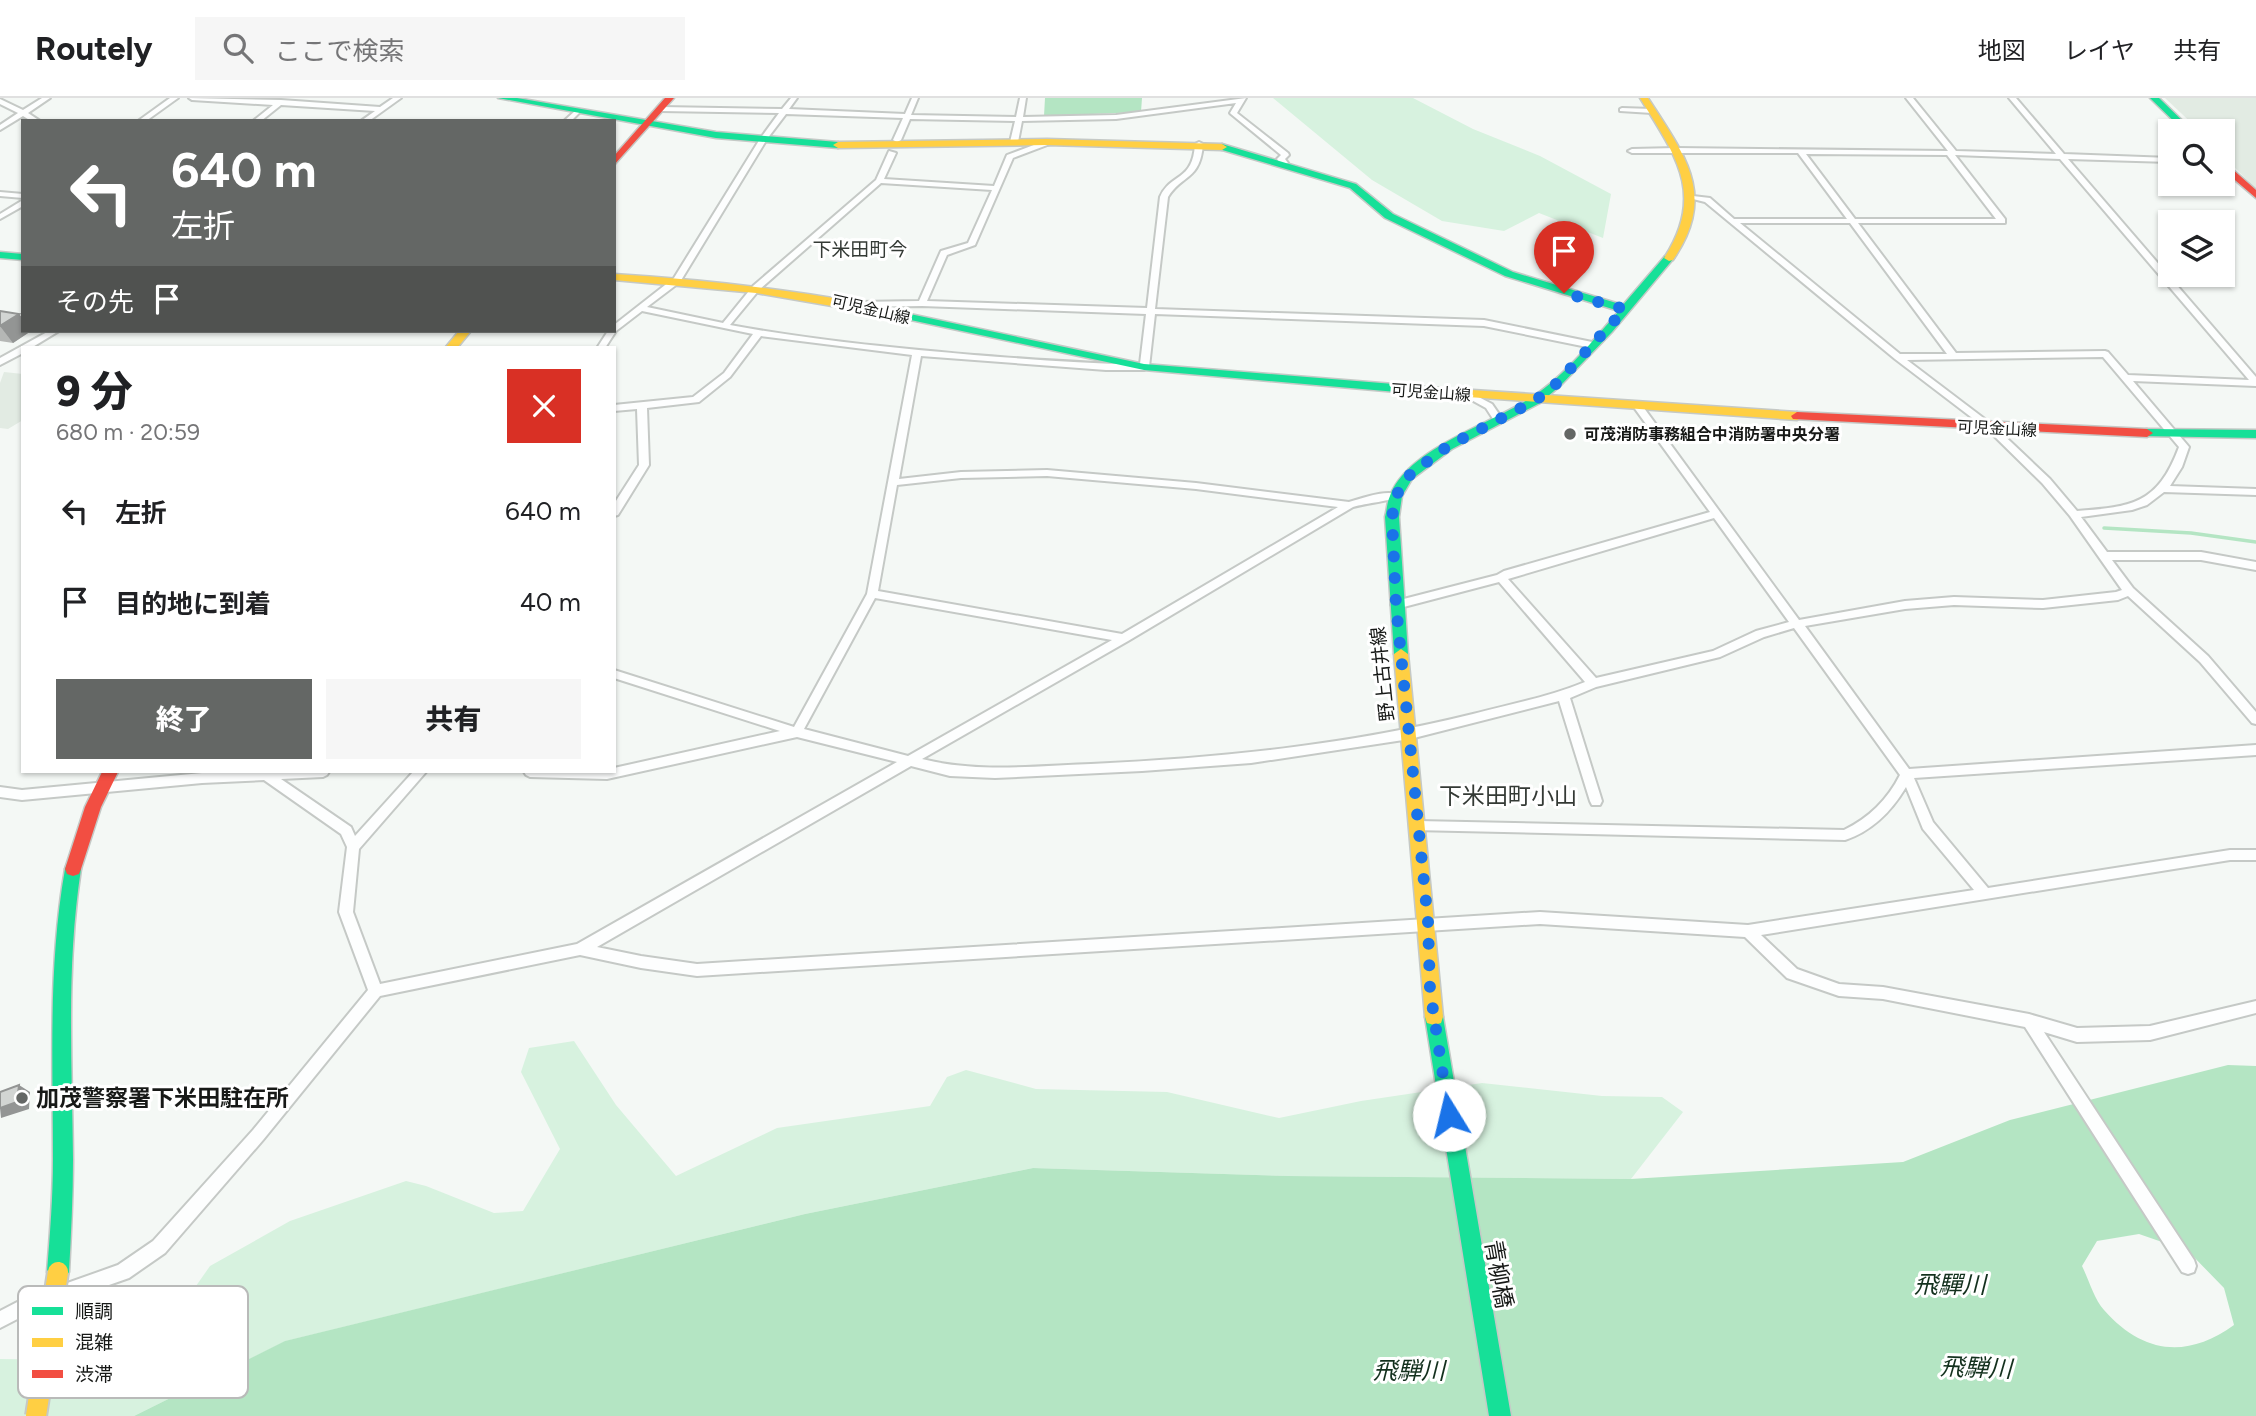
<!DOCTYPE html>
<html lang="ja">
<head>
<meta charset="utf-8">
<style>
	body { margin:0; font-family:Figtree,"Noto Sans JP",sans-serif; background:#f6f6f6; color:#202124; height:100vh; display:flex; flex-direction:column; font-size:26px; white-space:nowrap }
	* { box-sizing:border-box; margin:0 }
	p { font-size:23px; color:#757577 }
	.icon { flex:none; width:38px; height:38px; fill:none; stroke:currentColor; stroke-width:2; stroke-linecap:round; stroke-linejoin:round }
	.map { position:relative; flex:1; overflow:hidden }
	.drawer { position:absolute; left:21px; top:248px; width:595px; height:427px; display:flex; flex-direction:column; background:#fff; border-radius:0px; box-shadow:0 2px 5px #0004 }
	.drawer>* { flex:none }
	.banner { position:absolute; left:21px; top:21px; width:595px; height:214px; border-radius:0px; box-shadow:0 2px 5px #0004; background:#646765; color:#fff; overflow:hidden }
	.tools { position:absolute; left:2158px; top:21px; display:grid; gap:14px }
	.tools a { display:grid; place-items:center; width:77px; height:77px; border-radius:0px; background:#fff; box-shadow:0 2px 5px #0004; font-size:35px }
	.pin { position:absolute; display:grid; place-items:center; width:60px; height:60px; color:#fff; margin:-72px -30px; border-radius:50% 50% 50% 0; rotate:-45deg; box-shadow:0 0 7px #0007 }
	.pin .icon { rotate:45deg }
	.me { position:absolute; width:77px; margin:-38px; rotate:351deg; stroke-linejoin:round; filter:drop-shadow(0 0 5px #0008) }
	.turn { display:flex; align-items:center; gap:24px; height:147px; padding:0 35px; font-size:32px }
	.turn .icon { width:91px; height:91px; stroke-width:2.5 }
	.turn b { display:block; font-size:49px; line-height:60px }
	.then { display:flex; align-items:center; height:66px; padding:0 35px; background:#0003; gap:14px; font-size:26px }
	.round { display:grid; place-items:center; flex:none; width:74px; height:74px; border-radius:0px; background:#f6f6f6 }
	.headline { display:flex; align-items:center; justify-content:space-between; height:119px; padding:0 35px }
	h1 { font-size:42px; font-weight:800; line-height:52px }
	.cta { display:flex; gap:14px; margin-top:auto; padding:14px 35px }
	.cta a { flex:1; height:80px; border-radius:0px; background:#646765; color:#fff; font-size:28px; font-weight:800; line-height:80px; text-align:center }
	.cta a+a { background:#f6f6f6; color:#202124 }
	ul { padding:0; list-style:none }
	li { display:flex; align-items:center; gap:21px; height:91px; padding:0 35px }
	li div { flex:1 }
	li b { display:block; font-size:26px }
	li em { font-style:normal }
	header { display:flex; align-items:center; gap:42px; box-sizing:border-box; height:98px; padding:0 35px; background:#fff; border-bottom:2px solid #e0e0e0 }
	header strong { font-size:33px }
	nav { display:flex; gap:38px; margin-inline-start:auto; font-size:24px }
	.search { width:490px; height:63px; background:#f6f6f6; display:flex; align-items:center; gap:18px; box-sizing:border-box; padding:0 24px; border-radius:0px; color:#757577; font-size:26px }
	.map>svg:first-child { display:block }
	.built { fill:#e2ebe3 }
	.green { fill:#d7f2df }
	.water { fill:#b4e5c3; fill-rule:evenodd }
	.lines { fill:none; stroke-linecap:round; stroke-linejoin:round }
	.stream { stroke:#b4e5c3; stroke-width:3.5 }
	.street-casing { stroke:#c5c9c6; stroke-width:4 }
	.fast-casing { stroke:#c5c9c6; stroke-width:3 }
	.slow-casing { stroke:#c5c9c6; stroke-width:3 }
	.jam-casing { stroke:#c5c9c6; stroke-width:3 }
	.street { fill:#fdfefe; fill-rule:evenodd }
	.fast { fill:#16e098; fill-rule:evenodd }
	.slow { fill:#ffcf43; fill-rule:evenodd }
	.jam { fill:#f24e42; fill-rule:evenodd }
	.slow-bridge-casing { stroke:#c5c9c6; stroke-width:24; stroke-linecap:butt }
	.slow-bridge { stroke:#ffcf43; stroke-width:20 }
	.wall { fill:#b5b7b5 }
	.shaded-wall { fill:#939594 }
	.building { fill:#d2d5d3; stroke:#939594; stroke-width:2 }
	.route { stroke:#1a73e8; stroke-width:12; stroke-dasharray:0 21.6 }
	.poi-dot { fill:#646765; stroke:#fff; stroke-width:2.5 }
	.labels { text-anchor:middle; stroke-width:6; stroke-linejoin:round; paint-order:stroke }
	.far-street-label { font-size:16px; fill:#171917; stroke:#fff }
	.far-poi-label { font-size:16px; font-weight:bold; fill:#171917; stroke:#fff; text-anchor:start }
	.far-quarter-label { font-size:19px; fill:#343a35; stroke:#fff }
	.street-label { font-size:19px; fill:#171917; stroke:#fff }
	.quarter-label { font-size:23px; fill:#343a35; stroke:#fff }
	.near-poi-label { font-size:23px; font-weight:bold; fill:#171917; stroke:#fff; text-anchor:start }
	.near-street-label { font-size:23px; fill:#171917; stroke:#fff }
	.near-water-label { font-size:24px; font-style:italic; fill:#13301d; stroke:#fff }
	.key { fill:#fff; stroke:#b9bab9; stroke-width:2 }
	.key-label { font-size:19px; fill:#171917 }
</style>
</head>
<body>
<header>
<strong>Routely</strong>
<div class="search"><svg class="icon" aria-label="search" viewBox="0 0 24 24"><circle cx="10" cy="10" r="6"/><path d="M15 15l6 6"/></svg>ここで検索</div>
<nav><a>地図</a><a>レイヤ</a><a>共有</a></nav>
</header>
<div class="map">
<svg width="2256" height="1318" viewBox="0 0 2256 1318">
	<rect width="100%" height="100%" fill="#f4f8f5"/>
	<path class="built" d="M2165,0h91v91l-33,-33 -1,-25h-22z
		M4,274l19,2v46l-15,9 -8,-1v-45z"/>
	<path class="green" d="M1273,0h140l60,31 67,27 71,38 -8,44 -64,-25 -35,18 -62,-10 -70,-41z
		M574,943l42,64 60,71 101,-48 153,-22 17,-29 19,-7 70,19 131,3 112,26 82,-17 121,-18 120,13 60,1 21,15 -52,67 -343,-3 -255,-8 -228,46 -519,127 -152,75h-134v-57l86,1 -1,27 50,-14 75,-107 80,-45 116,-40 20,5 68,27 29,-2 37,-62 -39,-77 8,-24z"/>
	<path class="water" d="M1045,0h97l-1,14 -97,4z
		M2228,967l28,1v350h-2122l151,-75 520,-127 228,-46 255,8 343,3 272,-17 107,-42zM2139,1136l49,17 36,37 10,37c-47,34 -91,29 -130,-15 -10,-11 -15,-30 -22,-44l15,-25z"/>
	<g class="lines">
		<path class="stream" d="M2104,430l87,5 65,9"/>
		<g class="street-casing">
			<path id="street" d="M42,0h8l-22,15 12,8h-9l-8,-5 -23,14v-5l18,-12 -18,-9v-5l23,11z
				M170,0h8l-32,23h-8z
				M189,0l92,2 99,7 13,-9h8l-32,23h-8l14,-10 -94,-6 -20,16h-8l20,-16 -81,-5z
				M791,0h6l-8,11 116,5 7,-16h6l-7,17 105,2 4,-19h6l-3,19 93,-2 130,-17 -9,15 51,40 1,2 -4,4 3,4 -7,2 -4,-6 4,-4 -50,-41 -1,-1 6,-10 -120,16 -94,2 -4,21 -4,2 -4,-2 5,-21 -105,-2 -9,21 -4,2 -4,-2 10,-22 -117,-4 -19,25 -87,143 -33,25 76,16 30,-37 123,-106 13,-29 7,2 -12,26 110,7 13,-31 40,-15 4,2 -1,2 -37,14 -38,87 -28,10 -20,46 220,7 13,-111c10,-24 33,-15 35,-53l4,-2 4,2c-3,37 -21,30 -35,53l-13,112 329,11 108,22 4,3 -4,3 -108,-22 -329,-12 -6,53 -5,3h-38l-185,-14 -22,123 62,-7 86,-2 149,13 153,19c14,-4 40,-14 52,-6 -9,5 -35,7 -48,11l-225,134 -206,118c55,14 112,7 169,5 129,-6 257,-19 382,-50 38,-10 76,-17 112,-32l-86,-100 -103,27 -5,-4 1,-3 105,-27 7,-4 206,-59 -77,-106 5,-3 3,1 158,216 106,-19 49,-4 89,3 73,-8 6,-2 -52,-74 -28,-33 -54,-53 -93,-71 -190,-157 -16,-4 4,-2 17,2 24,21h113l-49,-66h-166l-4,-2 4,-2 44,-1 272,3 -42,-53h7l43,53 100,3 -47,-56h7l48,56 106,4v4l-102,-3 188,218v9l-123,-5 56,66 -7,20 -12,19 86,3v6l-92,-3 -17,13 -15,5 -51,7 26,35h94l55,10v8l-55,-10h-89l21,28 75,68 48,56v12l-4,-1 -52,-61 -72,-66 -10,4 -75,8 -89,-3 -49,4 -100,17 104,143 347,-24v10l-342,23 19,44 55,66 242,-38h26v10h-26l-469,75 36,34 42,15 44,3 146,27 48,14 73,-2 106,-25v12l-106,27 -73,2 -33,-10 150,228 2,6 -2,6 -6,2 -6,-2 -157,-245 -142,-28 -44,-3 -52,-18 -42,-41 -205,-13 -843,52 -56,-8 -61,-13 -200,41 -117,144 -98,113 -36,25 -100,35 -29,15v-17l25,-13 93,-33 35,-24 100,-111 115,-140 -29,-78 8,-65 -6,-13 -77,-54 -62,3 -180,17 -22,-3v-10l22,3 180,-17 127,-1 -2,3 -4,2 -42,2 70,48 4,9 58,-64h13l-67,77 -6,63 27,72 197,-40 320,-182 -100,-25 -190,42 -77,-2 -4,-2 -2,-3h90v-4l166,-37 -166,-53v-8l180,57 73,-133 45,-239 -151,-19 -31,41 -31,25 -52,6 2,57 -31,50 -4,1v-12l25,-39 -2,-56 -23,2v-6l79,-8 31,-24 29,-39 -111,-23 -26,20 -11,17h-8l11,-17h6v-6l60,-47 86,-139 19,-26 -118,-2 -3,-2 3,-2 121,2zM1806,56l141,1 49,64h-141zM1955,57l105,4 189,221 -121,-5 -20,-23 -3,-1 -149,2 -98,-130h147v-4zM881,85l111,7 -24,53 -27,8 -22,50 -61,1 -3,1v4l67,-1 224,8 -6,50c-55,0 -111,-5 -166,-9 -81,-7 -163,-15 -244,-30l29,-35zM1740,125h110l97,131h-47zM2103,259l76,90c-21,57 -47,60 -102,64l-27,-32 -56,-53 -87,-66zM1047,378l149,13 142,18 -216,127 -244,-43 19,-106 64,-7zM1714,420l75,104 -33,9 -43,20 -117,27 -88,-99zM875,500l237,42 -204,116 -104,-27zM1794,530l106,147c-12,24 -31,43 -56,55l-426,-9 -5,1 -1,4 1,4 432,10c27,-9 46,-28 61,-53l17,42 51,61 -226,35 -208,-13 -843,52 -56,-8 -44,-9 314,-181 39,10 45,2 147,-7 109,-8 159,-24 149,-38 31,100 2,4h8l2,-4 -32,-103 26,-11 124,-30 44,-20z
				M1622,10l30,1 3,2 -3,2 -32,-2v-2z
				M575,13l5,1 -9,9h-7z
				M0,94l23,2v4l-23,-2z
				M23,102v6l-23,13v-5z
				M49,233h10l-28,17h-8v5l-23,12v-7z
				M1469,294l23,12 11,16 -2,2h-6l-9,-14 -20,-11 -2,-2z"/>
		</g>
		<g class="fast-casing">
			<path id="fast" d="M498,0h19l199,34 122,10 5,3 -5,3 -122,-10z
				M2150,0h9l34,33h-9z
				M1222,46l134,40 37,30 120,58 110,33 42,-49 9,2 -62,74 -51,53 -21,18 -88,46 -40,30 -10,17 -3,21 9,137 -2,4 -5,1 -7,-5 -9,-137c2,-7 2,-15 5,-21 18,-48 102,-72 142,-99 33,-21 61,-57 87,-86l-114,-35 -120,-58 -35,-30 -131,-39 -2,-2z
				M0,154l23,2v6l-23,-2z
				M896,213l248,53 299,24 6,4 -6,4 -299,-26 -252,-54v-4z
				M2147,331l109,1v8l-113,-2v-6z
				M73,764l6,2 2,5c-15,97 -9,192 -8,290 0,38 -2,75 -4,113l-4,7 -7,4 -7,-4 -4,-7c3,-38 6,-75 6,-113 0,-98 -5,-193 12,-290l2,-5z
				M1434,911l7,2 2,6 68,399h-22l-64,-399 2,-6z"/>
		</g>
		<g class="slow-casing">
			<path id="slow" d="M1640,0h8c38,59 69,97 25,162l-4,1 -5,-3c42,-64 11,-103 -24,-160z
				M1047,41l175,5 5,3 -5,3 -175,-5 -209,3 -5,-3 5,-3z
				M614,176c79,5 158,13 236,27 15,3 39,4 52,13l-6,3 -140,-24 -142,-13z
				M459,233h12l-14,17h-12z
				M1443,290l354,24 6,4 -6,4 -358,-25 -2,-3z
				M1401,551l7,5 35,363 -2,6 -7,2 -7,-2 -2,-6 -31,-363z"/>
		</g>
		<g class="jam-casing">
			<path id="jam" d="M665,0h9l-60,67v-9z
				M2222,62l34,30v8l-34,-29z
				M1797,314l350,17 6,4 -6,4 -354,-18 -2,-3z
				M102,674h16l-17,35 -20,62 -2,5 -6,2 -6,-2 -2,-5 20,-62z"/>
		</g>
		<use href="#street" class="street"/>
		<use href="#fast" class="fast"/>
		<use href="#slow" class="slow"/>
		<use href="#jam" class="jam"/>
		<g class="slow-bridge-casing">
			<path id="slow-bridge" d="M36,1318l22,-144"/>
		</g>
		<use href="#slow-bridge" class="slow-bridge"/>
	</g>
	<path class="wall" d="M0,213l19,3 4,5v12h8l-18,12 -13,-2z"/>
	<path class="shaded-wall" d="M19,216l4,5v12h8l-18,12 -13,-17z
		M19,987l11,7 -1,17 -28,9 -1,-10z"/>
	<path class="building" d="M0,213l19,3 -19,12z
		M19,987l-2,17 -17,6v-16z"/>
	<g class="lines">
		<path class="route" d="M1449,1017l-19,-125 -2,-68 -32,-317 -4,-88 4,-21 11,-19 41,-31 88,-46 21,-17 68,-74 -61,-16"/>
	</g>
	<g class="poi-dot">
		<circle cx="1570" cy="336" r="7"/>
		<circle cx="22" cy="1000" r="7"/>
	</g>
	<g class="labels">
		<g class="far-street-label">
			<text transform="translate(871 211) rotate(13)" y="6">可児金山線</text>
			<text transform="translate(1431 294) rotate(4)" y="6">可児金山線</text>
			<text transform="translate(1997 330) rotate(3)" y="6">可児金山線</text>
		</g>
		<g class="far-poi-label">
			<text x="1584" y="342">可茂消防事務組合中消防署中央分署</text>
		</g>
		<g class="far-quarter-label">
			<text x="860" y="158">下米田町今</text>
		</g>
		<g class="street-label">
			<text transform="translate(1382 576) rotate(-96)" y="7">野上古井線</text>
		</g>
		<g class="quarter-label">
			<text x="1508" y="706">下米田町小山</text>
		</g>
		<g class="near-poi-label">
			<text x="36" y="1008">加茂警察署下米田駐在所</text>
		</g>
		<g class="near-street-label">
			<text transform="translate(1499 1176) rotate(80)" y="8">青柳橋</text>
		</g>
		<g class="near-water-label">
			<text x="1950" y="1195">飛驒川</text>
			<text transform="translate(1976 1270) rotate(2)" y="8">飛騨川</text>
			<text x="1409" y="1281">飛騨川</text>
		</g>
	</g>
	<rect x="18" y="1188" width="230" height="112" rx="10" class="key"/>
	<rect x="32" y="1209" width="31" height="8" fill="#16e098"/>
	<rect x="32" y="1240" width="31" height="9" fill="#ffcf43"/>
	<rect x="32" y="1272" width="31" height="8" fill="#f24e42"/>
	<g class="key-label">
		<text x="75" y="1220">順調</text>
		<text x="75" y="1251">混雑</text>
		<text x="75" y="1283">渋滞</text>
	</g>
</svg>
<div class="tools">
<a><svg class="icon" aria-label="search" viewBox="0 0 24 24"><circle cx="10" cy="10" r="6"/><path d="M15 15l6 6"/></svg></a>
<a><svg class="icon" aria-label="layers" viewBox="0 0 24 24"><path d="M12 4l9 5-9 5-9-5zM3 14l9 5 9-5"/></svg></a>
</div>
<div class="pin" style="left:1564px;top:195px;background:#d93025"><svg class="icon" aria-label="arrive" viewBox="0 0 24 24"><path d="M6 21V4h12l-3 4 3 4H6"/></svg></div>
<svg class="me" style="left:1449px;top:1017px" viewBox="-20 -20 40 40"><circle r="19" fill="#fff"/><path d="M0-13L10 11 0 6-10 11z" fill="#1a73e8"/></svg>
<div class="banner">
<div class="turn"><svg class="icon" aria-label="left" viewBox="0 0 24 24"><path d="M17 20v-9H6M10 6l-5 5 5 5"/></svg><div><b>640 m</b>左折</div></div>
<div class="then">その先<svg class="icon" aria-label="arrive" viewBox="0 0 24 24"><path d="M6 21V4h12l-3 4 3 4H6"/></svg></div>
</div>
<section class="drawer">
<div class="headline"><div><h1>9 分</h1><p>680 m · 20:59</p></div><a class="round" style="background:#d93025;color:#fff"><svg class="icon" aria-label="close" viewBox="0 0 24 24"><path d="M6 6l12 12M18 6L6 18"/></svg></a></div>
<ul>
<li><svg class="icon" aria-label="left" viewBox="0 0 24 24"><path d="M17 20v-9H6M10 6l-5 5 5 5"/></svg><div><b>左折</b></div><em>640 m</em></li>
<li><svg class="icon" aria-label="arrive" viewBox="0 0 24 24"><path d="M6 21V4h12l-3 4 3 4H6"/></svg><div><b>目的地に到着</b></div><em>40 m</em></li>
</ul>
<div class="cta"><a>終了</a><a>共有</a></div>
</section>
</div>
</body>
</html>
